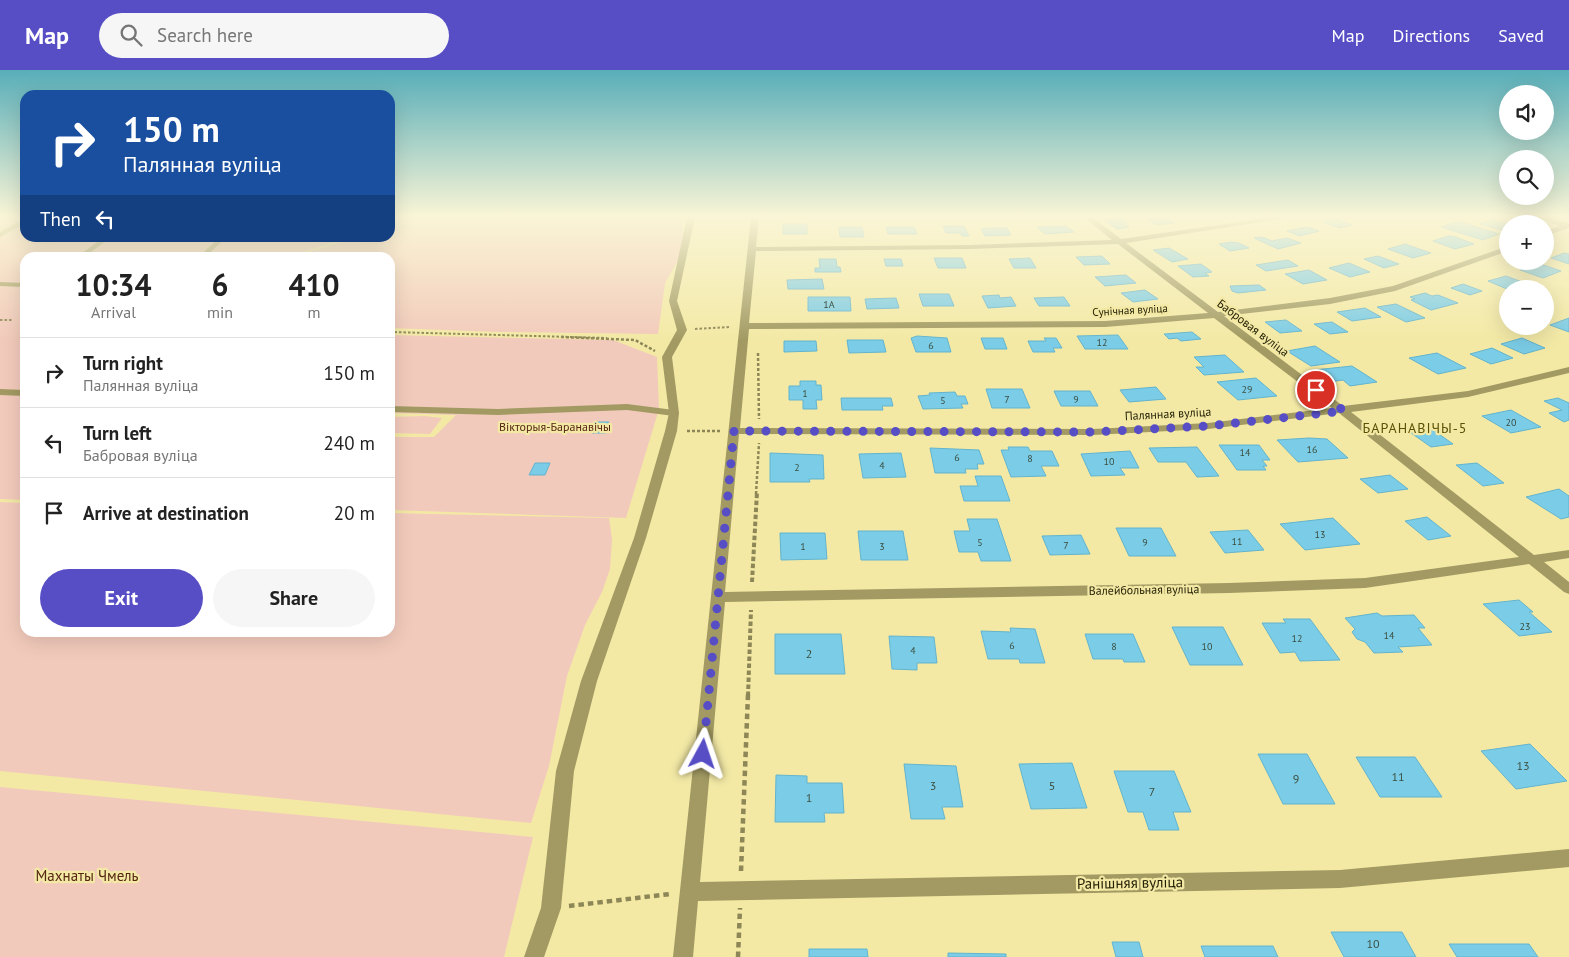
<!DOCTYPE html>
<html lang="en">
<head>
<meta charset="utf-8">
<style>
	body { margin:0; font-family:"PT Sans",sans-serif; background:#f6f6f6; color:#222; height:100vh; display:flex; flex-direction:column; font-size:19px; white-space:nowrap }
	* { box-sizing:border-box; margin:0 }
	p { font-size:16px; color:#767676 }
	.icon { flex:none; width:28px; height:28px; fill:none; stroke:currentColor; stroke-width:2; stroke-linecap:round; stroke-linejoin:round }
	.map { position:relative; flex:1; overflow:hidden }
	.side { position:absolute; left:20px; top:182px; width:375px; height:385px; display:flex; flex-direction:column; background:#fff; border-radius:15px; box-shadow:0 5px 20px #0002 }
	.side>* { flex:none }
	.hud { position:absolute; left:20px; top:20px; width:375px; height:152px; border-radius:15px; box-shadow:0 5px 20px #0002; background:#1a4fa0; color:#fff; overflow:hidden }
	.tools { position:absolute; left:1499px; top:15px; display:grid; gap:10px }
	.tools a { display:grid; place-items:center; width:55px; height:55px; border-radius:50%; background:#fff; box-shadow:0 5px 20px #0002; font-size:25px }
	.pin { position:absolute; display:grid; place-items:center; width:42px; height:42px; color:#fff; margin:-21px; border:2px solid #fff; border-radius:50%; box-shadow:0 1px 5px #0007 }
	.me { position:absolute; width:55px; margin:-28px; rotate:5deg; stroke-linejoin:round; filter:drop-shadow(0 0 4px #0008) }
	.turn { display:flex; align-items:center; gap:18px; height:105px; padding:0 20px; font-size:22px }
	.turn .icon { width:65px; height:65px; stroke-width:2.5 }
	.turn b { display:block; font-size:35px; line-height:42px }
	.then { display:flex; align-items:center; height:48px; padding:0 20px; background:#0003; gap:10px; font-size:19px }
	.eta { display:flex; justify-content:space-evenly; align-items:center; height:85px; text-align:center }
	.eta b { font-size:30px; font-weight:700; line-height:35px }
	.button { display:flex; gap:10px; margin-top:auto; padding:10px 20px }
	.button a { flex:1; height:58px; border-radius:30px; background:#574ec6; color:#fff; font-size:20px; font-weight:700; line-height:58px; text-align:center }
	.button a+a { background:#f6f6f6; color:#222 }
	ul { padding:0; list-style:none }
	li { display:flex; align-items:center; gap:15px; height:70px; padding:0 20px; border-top:1px solid #e0e0e0 }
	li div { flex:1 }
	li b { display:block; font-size:19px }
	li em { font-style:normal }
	header { display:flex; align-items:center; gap:30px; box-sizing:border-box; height:70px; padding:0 25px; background:#574ec6; color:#fff }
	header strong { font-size:24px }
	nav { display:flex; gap:28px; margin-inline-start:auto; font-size:18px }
	.search { width:350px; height:45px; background:#f6f6f6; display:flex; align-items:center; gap:12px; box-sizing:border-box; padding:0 18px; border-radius:28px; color:#767676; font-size:19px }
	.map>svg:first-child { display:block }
	.green { fill:#f2cabb }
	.building { fill:#7bcce6; stroke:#63b4ce }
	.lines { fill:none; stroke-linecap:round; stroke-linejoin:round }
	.path-far3 { stroke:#8d8656; stroke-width:2; stroke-dasharray:2.5 2; stroke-linecap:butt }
	.path-far2 { stroke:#8d8656; stroke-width:2.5; stroke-dasharray:3 2; stroke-linecap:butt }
	.path-far1 { stroke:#8d8656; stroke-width:4; stroke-dasharray:4.5 2.5; stroke-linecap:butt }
	.path { stroke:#8d8656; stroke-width:4.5; stroke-dasharray:5.5 4; stroke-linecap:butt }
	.lane { fill:#a29a62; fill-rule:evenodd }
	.street { fill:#a29a62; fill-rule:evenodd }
	.route { stroke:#574ec6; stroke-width:9; stroke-dasharray:0 16.2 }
	.labels { text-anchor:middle; stroke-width:4.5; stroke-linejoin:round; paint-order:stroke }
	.number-label { font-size:10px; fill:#3a4c3e }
	.far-street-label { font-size:11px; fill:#252106; stroke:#f3e9a5 }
	.street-label { font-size:12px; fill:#252106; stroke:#f3e9a5 }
	.park-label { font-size:12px; fill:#572613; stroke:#f3e9a5 }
	.near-number-label { font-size:12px; fill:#3a4c3e }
	.neighbourhood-label { font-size:14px; letter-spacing:1px; fill:#5b5105; stroke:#f3e9a5 }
	.near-park-label { font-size:15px; fill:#572613; stroke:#f3e9a5 }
	.near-street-label { font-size:15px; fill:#252106; stroke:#f3e9a5 }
</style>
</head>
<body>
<header>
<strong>Map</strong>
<div class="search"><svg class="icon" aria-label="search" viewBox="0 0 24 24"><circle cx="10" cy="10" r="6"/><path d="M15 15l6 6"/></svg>Search here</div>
<nav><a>Map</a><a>Directions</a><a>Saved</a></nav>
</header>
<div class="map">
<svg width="1569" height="887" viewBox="0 0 1569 887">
	<rect width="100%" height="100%" fill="#f3e9a5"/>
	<path class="green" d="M0,147h25v21h322l-50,16 -29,4h-243v242l-25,-1z
		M396,147h286l2,32 -19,34 -7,51 -157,-2 -111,-4v-70h-113l26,-4 51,-16h36v-16z
		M390,265l223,5 44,17 2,52 -33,109 -236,-8v-73h44l22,-22 -66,-2z
		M424,346l18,2 -12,16 -40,-1v-16z
		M0,432l25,1v129h365v-119l219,5 3,21 -2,30 -8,23 -17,33 -18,51 -18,90 -18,57 -531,-52z
		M0,717l533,50 -29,120h-504z"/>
	<path class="building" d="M1166,147l9,6 -19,2 -10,-7z
		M1122,148l7,4 -7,1 7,4 -12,2 -13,-9z
		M1337,149l15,6 -13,3 -16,-6z
		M1492,149l18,5h-2v6l-3,1 -25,-7z
		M1458,151l41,13 -16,6 -42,-13z
		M783,154h24v10h-24z
		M943,156h21l5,10h-7l-2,-3h-14z
		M1066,156l8,6 -29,2 -8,-7z
		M839,157h23l2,10h-24z
		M886,157h28l3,7h-29z
		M1307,157l12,4 -19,5 -13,-5z
		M990,158h17l4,7 -26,1 -4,-7z
		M1448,166h5l21,8 -19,5 -22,-8z
		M1262,167l10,4 15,-3 14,5 -23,6 -24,-11z
		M1231,172l8,1 10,5 -19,3 -11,-7z
		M1405,174l26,9 -18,5 -25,-9z
		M1169,178l19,11 -16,3 -19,-12z
		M1564,183l5,1v10l-18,-6z
		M1102,186l8,8 -26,1 -8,-8z
		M1378,186l21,8 -15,4 -20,-9z
		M934,188h28l4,10h-28z
		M1030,188l6,10h-22l-5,-9z
		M819,189h17l1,8h3l1,5h-26v-4h5z
		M884,189h17l2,7h-17z
		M1288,190l10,6 -32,5 -10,-6z
		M1349,193l21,9 -20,5 -21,-9z
		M1538,193l23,8 -18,7 -23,-8z
		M1201,194l11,8 -7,1 4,3 -16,1 -15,-11z
		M1309,200l18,10 -24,4 -18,-10z
		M1126,205l10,8 -31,3 -10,-9z
		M1506,206l19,7 -18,6 -19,-8z
		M822,209l2,10h-36l-1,-9z
		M1463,214l19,7 -12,4 -19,-7z
		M1259,215l7,5 -28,3 -6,-2 -2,-5z
		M1145,220l13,9 -25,3 -12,-9z
		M1425,223l7,3 6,-1 20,8 -27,7 -20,-10 4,-1 -5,-2z
		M919,224h30l5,12h-31z
		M999,225l1,3 11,-1 5,9 -28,2 -6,-12z
		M808,227h42l1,14h-43z
		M1064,227l6,9h-31l-5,-8z
		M896,228l3,10 -32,1 -2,-10z
		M1396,234l29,14 -19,4 -29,-15z
		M1365,238l16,9 -29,4 -15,-9z
		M1569,248v14l-19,-7z
		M1286,250l16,11 -22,2 -15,-11z
		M1332,252l16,10 -18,2 -16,-10z
		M1192,262l9,7 -20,2 -4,-3 -8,1 -5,-5z
		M1118,265l10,14h-43l-8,-13z
		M917,266l30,2 4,14h-35l-5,-14z
		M981,268h22l4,11h-22z
		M1044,268h12l6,10h-9l2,4h-22l-5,-11h18z
		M1522,268l23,10 -21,6 -23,-10z
		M847,270h36l3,12 -37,1z
		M784,271h32l1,10 -33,1z
		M1315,276l25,16 -29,4 -24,-15z
		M1492,278l21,10 -22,6 -21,-10z
		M1437,283l29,15 -28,6 -29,-16z
		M1225,285l19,17 -40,3 -8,-8h8l-10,-10z
		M1352,296l25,16 -27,4 -7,-6 -13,2 -16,-12z
		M1256,308l21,18 -39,4 -21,-18z
		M800,311h16v4h5l1,15h-6l1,9h-14v-9h-14v-14h11z
		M1156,317l10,12 -37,3 -9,-12z
		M986,319h36l8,19h-38z
		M1054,321h36l8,15h-37z
		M955,322l2,4h8l3,8h-7l2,4 -40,1 -5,-13 12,-1 -1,-2z
		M841,328h50l2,8h-11l1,4h-41z
		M1558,328l11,5v17l-5,2 -15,-9 13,-3 -18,-9z
		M1511,340l30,17 -30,6 -29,-17z
		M595,352h14l-3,11h-14z
		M1426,355l27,19 -22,3 -27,-19z
		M1309,368l18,1 21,19 -50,4 -21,-22z
		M1219,375h40l11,15h-8l5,6h-4l3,4h-29z
		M1008,377h20l2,4h22l7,15h-18l5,10 -35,1 -10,-27h8z
		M1197,377l22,29 -22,1 -11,-15h-28l-9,-14z
		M930,378l49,2 5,14h-7l1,5h-13l1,4h-31z
		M1130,381l9,17h-19l5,7 -34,1 -10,-22z
		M770,383l53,2 1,24h-15l1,3h-40z
		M901,383l5,24 -43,1 -4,-24z
		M535,393h15l-5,12h-16z
		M1477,393l27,20 -21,3 -27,-21z
		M1390,405l18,14 -30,4 -18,-14z
		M975,406h26l9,25h-46l-4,-15h18z
		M1559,419l10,7v21l-8,2 -35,-22z
		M1427,447l24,19 -23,4 -23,-19z
		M1333,448l27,26 -55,6 -25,-26z
		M967,449h30l14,42h-30l-3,-9h-19l-5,-21h16z
		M1116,458h45l15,28h-47z
		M1248,460l16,20 -39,3 -15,-21z
		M858,461h45l5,29h-47z
		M780,463h45l2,26 -46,1z
		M1081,465l9,19 -40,1 -8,-19z
		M1519,530l14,12h-4l23,20 -33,4 -36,-32z
		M1377,543l5,3 32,-1 11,13h-7l14,17 -34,2 5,5 -29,1 -9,-11 -8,-3 -5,-7 3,-3 -10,-11z
		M1283,549h27l30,41 -40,1 -5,-9 -15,1 -18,-30h24z
		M1172,557h51l20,38h-53z
		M1010,558l25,1 10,34h-25l-1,-4h-31l-7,-28 30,1z
		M775,564h66l4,40h-70z
		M1085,564h48l12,28h-21l-1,-3h-30z
		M889,566l45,1 3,26h-20v7l-25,-1z
		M1530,674l37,37 -51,8 -35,-38z
		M1258,684h49l28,50h-52z
		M1356,687h59l27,40h-62z
		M1072,693l15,45 -56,1 -12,-45z
		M904,694l52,2 7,41h-21l3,12h-34z
		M1114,701h60l17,41h-18l6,18h-30l-6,-18h-15z
		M776,705l31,1v7h35l2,30h-20l1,9h-50z
		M1331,862h71l14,25h-72z
		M1112,872h27l4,15h-27z
		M1449,874h80l9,13h-81z
		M1201,876h72l5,11h-73z
		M809,879h58l1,8h-59z
		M948,883l58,1v3h-58z"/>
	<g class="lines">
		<path class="path-far3" d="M0,250h13
			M695,259l36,-2
			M390,262l217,6"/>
		<path class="path-far2" d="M561,267l74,3 20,11
			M758,283l1,66
			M687,361h33
			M756,424l3,-51"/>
		<path class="path-far1" d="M752,512l5,-90
			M748,626l3,-86"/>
		<path class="path" d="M741,801l7,-177
			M569,836l101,-12
			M738,887l2,-49"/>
		<path class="lane" d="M25,148v5l-25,14v-5z
			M103,168h7l-27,20h-8z
			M219,168h7l-22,20h-7z
			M0,212l25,1v4l-25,-1z
			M22,247h3v6l-4,-2z
			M0,319l25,1v6l-25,-1z
			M627,334l47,6 5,3 -5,3 -47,-6 -129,5 -108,-3v-6l108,3z"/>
		<path class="street" d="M687,147h8l-18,84 10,29 -15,27 7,56 -2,18 -31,107 -49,143 -23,90 -13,137 -17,49h-20l17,-49 15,-137 25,-90 53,-143 31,-107 4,-18 -7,-56 15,-27 -8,-29z
			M751,147h8l-3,30 213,-2 143,-5 -28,-23h8l29,22 152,-22h20l-167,26 92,69 112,-14 63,-12 115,-40v5l-113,40 -65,13 -106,12 119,90 125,-15 101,-24v6l-101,24 -117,15 183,143 35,-5v8l-25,4 25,20v12l-5,-2 -35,-28 -164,24 -136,5 -504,9 -25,280 640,-12 229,-21v18l-229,21 -642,13 -5,56h-20zM1118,174l90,69 -103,8 -356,2 7,-72 213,-2zM1214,248l118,90 -124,15 -115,6 -353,-1 9,-99 356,-2zM1339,343l180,144 -154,21 -136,5 -504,9 14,-158 354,1 115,-6z
			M1535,147h12l22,6v5l-24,8v-5l15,-5z"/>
	</g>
	<linearGradient id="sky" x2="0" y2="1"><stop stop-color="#58aeb9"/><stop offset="0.54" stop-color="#faf5d6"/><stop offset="1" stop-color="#faf5d6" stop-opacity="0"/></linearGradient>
	<rect width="1569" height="271" fill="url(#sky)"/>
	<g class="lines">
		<path class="route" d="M703,684l31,-323 359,1 115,-6 136,-15 -28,-21"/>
	</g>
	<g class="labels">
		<g class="number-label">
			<text x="829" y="238">1А</text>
			<text x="1102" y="276">12</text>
			<text x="931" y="279">6</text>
			<text x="1247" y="323">29</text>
			<text x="805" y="327">1</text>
			<text x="1007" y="333">7</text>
			<text x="1076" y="333">9</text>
			<text x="943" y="334">5</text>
			<text x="1511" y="356">20</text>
			<text x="1312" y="383">16</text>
			<text x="1245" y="386">14</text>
			<text x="957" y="391">6</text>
			<text x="1030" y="392">8</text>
			<text x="1109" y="395">10</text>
			<text x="882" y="399">4</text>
			<text x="797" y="401">2</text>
			<text x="1320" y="468">13</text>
			<text x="1237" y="475">11</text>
			<text x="980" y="476">5</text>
			<text x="1145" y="476">9</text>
			<text x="1066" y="479">7</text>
			<text x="803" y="480">1</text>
			<text x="882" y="480">3</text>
			<text x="1525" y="560">23</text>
			<text x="1389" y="569">14</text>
			<text x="1297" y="572">12</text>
			<text x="1012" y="579">6</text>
			<text x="1114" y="580">8</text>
			<text x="1207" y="580">10</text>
			<text x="913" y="584">4</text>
		</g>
		<g class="far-street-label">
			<text transform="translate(1130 240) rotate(-3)" y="4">Сунічная вуліца</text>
		</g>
		<g class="street-label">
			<text transform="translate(1253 258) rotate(37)" y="4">Бабровая вуліца</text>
			<text transform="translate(1168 344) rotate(-3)" y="4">Палянная вуліца</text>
			<text transform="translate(1144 520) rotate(-1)" y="4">Валейбольная вуліца</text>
		</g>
		<g class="park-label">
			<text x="555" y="361">Вікторыя-Баранавічы</text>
		</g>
		<g class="near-number-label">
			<text x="809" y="588">2</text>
			<text x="1523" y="700">13</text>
			<text x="1398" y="711">11</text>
			<text x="1296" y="713">9</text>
			<text x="933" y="720">3</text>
			<text x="1052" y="720">5</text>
			<text x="1152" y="726">7</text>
			<text x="809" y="732">1</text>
			<text x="1373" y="878">10</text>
		</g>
		<g class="neighbourhood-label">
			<text x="1415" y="363">БАРАНАВІЧЫ-5</text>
		</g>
		<g class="near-park-label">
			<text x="87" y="811">Махнаты Чмель</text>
		</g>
		<g class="near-street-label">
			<text transform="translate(1130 813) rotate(-1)" y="5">Ранішняя вуліца</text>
		</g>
	</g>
</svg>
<div class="tools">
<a><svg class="icon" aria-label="sound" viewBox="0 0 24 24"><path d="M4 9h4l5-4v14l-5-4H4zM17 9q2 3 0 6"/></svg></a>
<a><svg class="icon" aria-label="search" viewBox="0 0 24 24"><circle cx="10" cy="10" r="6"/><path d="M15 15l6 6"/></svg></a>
<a>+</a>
<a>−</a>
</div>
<div class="pin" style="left:1316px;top:320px;background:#d93025"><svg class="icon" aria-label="arrive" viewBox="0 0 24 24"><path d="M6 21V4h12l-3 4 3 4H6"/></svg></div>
<svg class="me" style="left:703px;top:684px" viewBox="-20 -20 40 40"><path d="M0-17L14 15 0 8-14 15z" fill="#574ec6" stroke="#fff" stroke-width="4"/></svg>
<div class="hud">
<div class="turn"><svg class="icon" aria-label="right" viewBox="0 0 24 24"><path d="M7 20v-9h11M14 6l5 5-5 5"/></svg><div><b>150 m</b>Палянная вуліца</div></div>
<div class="then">Then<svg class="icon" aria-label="left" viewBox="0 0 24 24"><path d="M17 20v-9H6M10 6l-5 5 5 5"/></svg></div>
</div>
<section class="side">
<div class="eta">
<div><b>10:34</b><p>Arrival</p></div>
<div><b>6</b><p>min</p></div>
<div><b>410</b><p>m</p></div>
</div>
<ul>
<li><svg class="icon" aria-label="right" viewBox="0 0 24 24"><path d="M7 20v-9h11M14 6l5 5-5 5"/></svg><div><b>Turn right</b><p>Палянная вуліца</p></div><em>150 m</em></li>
<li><svg class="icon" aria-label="left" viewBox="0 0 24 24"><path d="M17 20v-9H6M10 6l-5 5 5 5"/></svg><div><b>Turn left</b><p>Бабровая вуліца</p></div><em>240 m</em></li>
<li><svg class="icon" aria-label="arrive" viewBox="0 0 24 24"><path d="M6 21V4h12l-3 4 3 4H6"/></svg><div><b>Arrive at destination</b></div><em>20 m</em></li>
</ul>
<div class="button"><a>Exit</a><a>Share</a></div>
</section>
</div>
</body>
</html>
